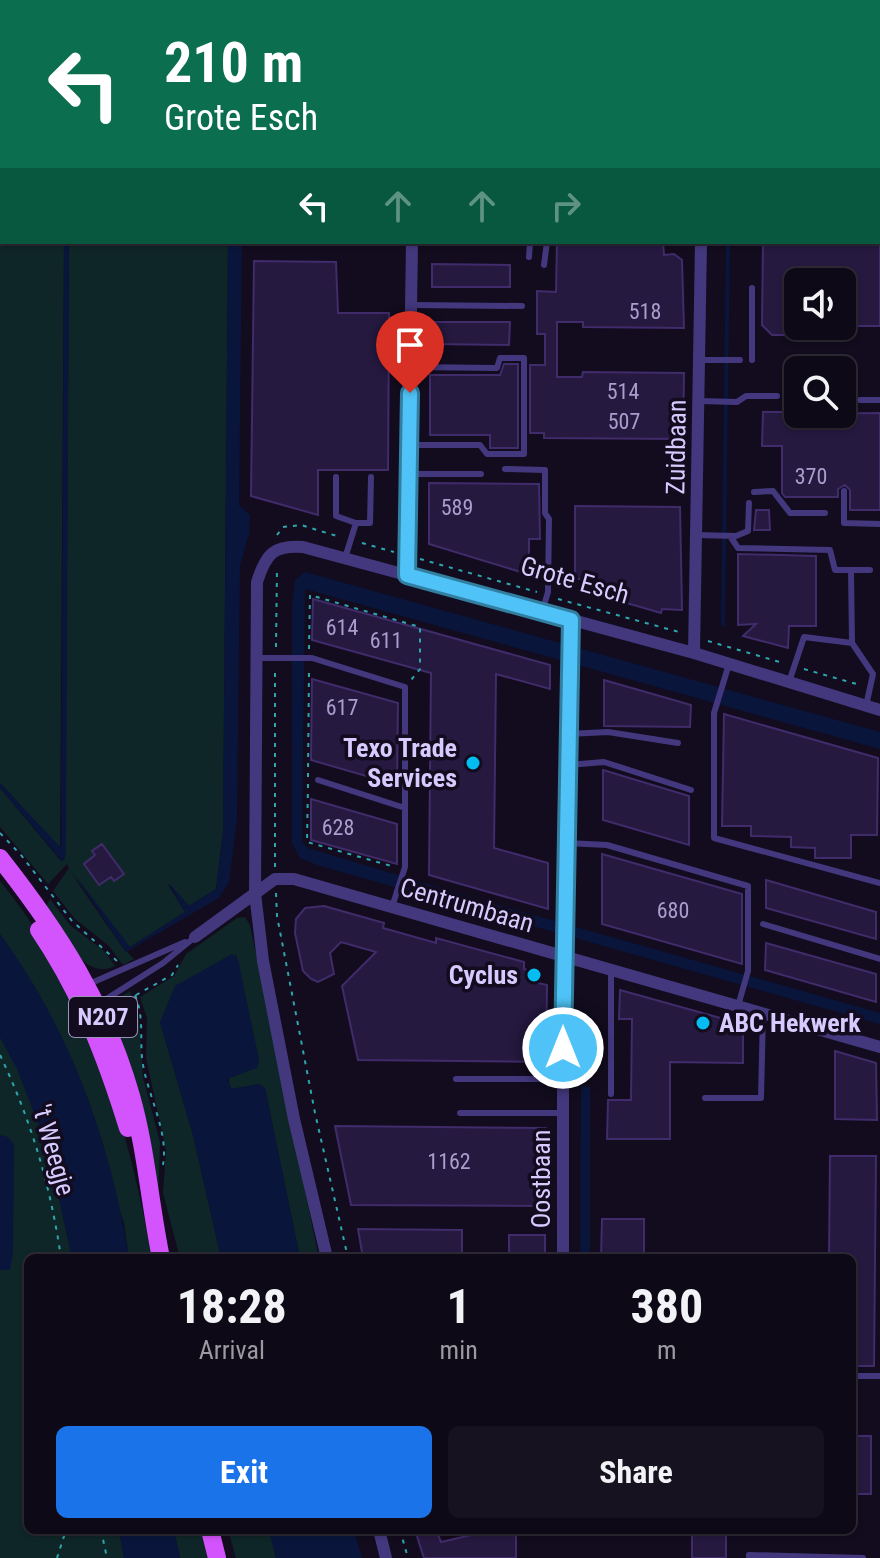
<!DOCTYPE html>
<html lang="en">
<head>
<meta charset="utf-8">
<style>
	body { margin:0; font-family:"Roboto Condensed",sans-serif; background:#17121f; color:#f1f3f6; height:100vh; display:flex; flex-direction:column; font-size:30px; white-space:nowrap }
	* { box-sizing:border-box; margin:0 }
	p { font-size:26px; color:#9b9aa1 }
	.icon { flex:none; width:44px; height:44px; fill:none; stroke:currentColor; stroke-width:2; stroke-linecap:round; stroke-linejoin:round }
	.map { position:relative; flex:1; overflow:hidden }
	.panel { position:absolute; left:24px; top:1254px; width:832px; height:280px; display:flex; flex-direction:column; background:#0e0916; border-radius:12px; box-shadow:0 2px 6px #0004,0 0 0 2px #2e2a35 }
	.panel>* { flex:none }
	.hud { position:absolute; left:0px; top:0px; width:880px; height:244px; box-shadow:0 2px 6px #0004,0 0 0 2px #2e2a35; background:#0b6e4f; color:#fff; overflow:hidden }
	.controls { position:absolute; left:784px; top:268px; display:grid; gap:16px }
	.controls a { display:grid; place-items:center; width:72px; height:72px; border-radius:12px; background:#0e0916; box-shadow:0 2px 6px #0004,0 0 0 2px #2e2a35; font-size:40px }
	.pin { position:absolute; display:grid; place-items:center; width:68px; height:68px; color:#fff; margin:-82px -34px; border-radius:50% 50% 50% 0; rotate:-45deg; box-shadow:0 0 8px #0007 }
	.pin .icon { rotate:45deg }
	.me { position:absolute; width:88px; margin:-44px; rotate:0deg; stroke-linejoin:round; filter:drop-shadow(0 0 6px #0008) }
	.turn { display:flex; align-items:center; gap:28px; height:168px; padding:0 32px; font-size:36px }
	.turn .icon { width:104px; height:104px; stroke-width:2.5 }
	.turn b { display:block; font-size:56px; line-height:68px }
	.lanes { display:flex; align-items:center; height:76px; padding:0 32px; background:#0003; justify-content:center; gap:40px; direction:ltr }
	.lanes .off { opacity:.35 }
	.eta { display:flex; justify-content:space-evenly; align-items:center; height:136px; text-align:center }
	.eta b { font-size:48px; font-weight:700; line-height:56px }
	.action { display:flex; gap:16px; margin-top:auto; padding:16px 32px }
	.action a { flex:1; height:92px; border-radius:12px; background:#1a73e8; color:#fff; font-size:32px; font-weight:700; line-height:92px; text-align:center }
	.action a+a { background:#17121f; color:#f1f3f6 }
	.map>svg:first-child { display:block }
	.green { fill:#0f2628 }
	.water { fill:#09153b }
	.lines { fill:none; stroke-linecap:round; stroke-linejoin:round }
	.stream { stroke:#09153b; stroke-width:4 }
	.building { fill:#25193f; stroke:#402b6b; stroke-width:2 }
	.path { stroke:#2ea6ae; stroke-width:2; stroke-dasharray:4 6; stroke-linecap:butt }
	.service { stroke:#43387d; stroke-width:6 }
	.minor { stroke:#43387d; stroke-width:12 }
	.primary { stroke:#d353fd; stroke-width:18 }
	.route-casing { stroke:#337fa1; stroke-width:20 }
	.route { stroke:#4fc3f7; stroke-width:14 }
	.poi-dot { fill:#03bcf2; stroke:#120c1e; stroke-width:3 }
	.labels { text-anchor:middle; stroke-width:7; stroke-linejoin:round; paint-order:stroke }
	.number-label { font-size:22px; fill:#aa9ece }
	.shield { fill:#120c1e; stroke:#9c91bb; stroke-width:2 }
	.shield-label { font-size:24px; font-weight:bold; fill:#d7cafe }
	.street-label { font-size:26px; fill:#d7cafe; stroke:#120c1e }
	.poi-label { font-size:26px; font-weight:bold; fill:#d7cafe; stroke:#120c1e; text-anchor:end }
</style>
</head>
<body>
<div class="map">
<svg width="880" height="1558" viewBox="0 0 880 1558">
	<rect width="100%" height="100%" fill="#120c1e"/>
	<path class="green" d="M0,126l2,116h62l-4,606 -60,-65z
		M69,242h159l-5,590 -7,57 -27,17 -22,-23 18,29 -55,35 -59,-74 52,75 11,11 -11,6 -14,-19 -34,-27 -22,-28 16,-23 -2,-4 -19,20 -48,-57v-39l61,73 4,-2z
		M0,881c89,109 127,241 152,377h-23l-5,-35 -63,-187 -61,-102z
		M50,899l20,26 35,27 10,14c-32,16 -54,-34 -71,-56z
		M245,917l5,8 69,333h-19l-35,-170 -6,-4 -27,5 -3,-3v-11l27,-7 3,-8 -23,-105 -76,67 33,113 28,123h-41l-17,-65 3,-43 -20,-92 1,-40 -7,-21 34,-21 12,-22 51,-36z
		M130,991l9,28 4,58 17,65 -2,64 -50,-190 3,-13z
		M0,1037l24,42 25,73 23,106h-44v272h91l5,28h-124z
		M174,1530h27l8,28h-29z
		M228,1530h41l7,28h-40z"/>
	<path class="water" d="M64,242h5l-3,593 -1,24 -3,2 -62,-73v-5l61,65z
		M228,242h14l-3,263 11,10 -1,19 -9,32 -3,253 -8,63 -10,16 -93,54 -54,-81 58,76 55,-35 -17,-30 21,24 27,-17 7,-57z
		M305,572l575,160v17l-575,-160 -3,252 6,7 169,51 403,114v11l-560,-158 -20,-8 -8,-15v-236l3,-27z
		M0,934c70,95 111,208 129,324h-57l-22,-103 -33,-86 -17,-32z
		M232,954l6,5 21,101 -2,8 -30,11 5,10 27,-5 6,4 35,170h-79l-28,-123 -33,-113 15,-36z
		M581,1086l9,1v171h-10z
		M0,1135l8,2 6,7 -1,108 -3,18h-10z
		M119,1530h55l6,28h-56z
		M269,1530h85l8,28h-86z"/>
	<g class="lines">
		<path class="stream" d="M723,624l5,-382"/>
	</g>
	<path class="building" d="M557,242h106l1,13 10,-1 8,6 2,68 -101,-1v-5h-26v55h25l1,-5 101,1 -1,66 -139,-1v-5h-14v-68h15v-31h-8v-43l19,1z
		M763,242h117v84h-38v-44h-44v53h-26l-10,-10z
		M254,261l82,1 2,51h51l-1,157h-70v45l-67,-19z
		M432,264l78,1v22h-78z
		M432,322h78l-1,23 -78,-1z
		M504,364h14v84h-28v-13h-60v-60h70z
		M783,390l15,1v23l82,-1v97h-30v-20l-5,-5 -7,4v8h-53l-3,-4v-47h-20l1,-34h20z
		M429,483l110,1 1,55h-11v30l-5,4 -95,-29z
		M575,506l105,1 2,103 -20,-1 -1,4 -62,-18v-16h-24z
		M756,510h13l1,20h-16z
		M738,554l78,2v70h-27l-1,22 -45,-12 13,-12 -18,1z
		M313,599l237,66v24l-54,-15 -2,174 54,15v46l-119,-34 2,-202 -119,-33z
		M312,679l86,24 -1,82 -86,-25z
		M604,680l87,25 -1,22 -86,-1z
		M724,714l154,44 -1,77h-26v23h-36v-10l-24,-1v-10l-40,-1v-10h-29z
		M603,770l86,26v49l-86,-25z
		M311,799l86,25v40l-86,-24z
		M102,844l22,30 -10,7 -3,-4 -12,8 -15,-21 11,-9 -3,-4z
		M602,854l140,40v70l-140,-40z
		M766,880l110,32v27l-110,-31z
		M324,906l60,17 -1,5 53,15v-5l88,24v7l17,5 -3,9 9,2 -1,77 -188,-2 -16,-74 34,-34 -35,-10 -11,11 4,21 -16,8 -7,-3 -8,-8 -8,-38 1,-14 9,-11z
		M766,943l110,31v28l-111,-32z
		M620,990l104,29 -1,10h20v34l-73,-1v77h-63l1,-39h23l1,-81h-13z
		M835,1051l41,12 1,57 -42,-1z
		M335,1126l211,2 -1,78 -194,-1z
		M830,1156h46l-2,210h-17v-33h-5v-75h-23z
		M602,1219h42v39h-43z
		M358,1229l104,1v28h-99z
		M509,1235h36v23h-36z
		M852,1436h19v58h-19z
		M415,1530h21l5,12 52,-12h23v28h-92z
		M692,1530h34v28h-34z"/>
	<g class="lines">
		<path class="path" d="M88,0v2
			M277,535l6,-8 18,-2 39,12
			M362,543l32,9
			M420,559l117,33
			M558,599l121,33
			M708,641l75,22
			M276,647l1,-78
			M309,649l1,-54 110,32v42l-9,11
			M804,669l56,16
			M308,777l1,-109
			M308,784l-1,58 88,25
			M0,833l21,22 51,66 45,40
			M275,867v-198
			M276,893l1,23 38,197 33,145
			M135,995c9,22 5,41 7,63 4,35 27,72 21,107
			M136,995l36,-20 6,-10
			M0,1055c31,65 51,132 61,203
			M101,1530l6,28
			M400,1530l8,28
			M57,1558l9,-28"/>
		<path class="service" d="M644,2v-2
			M756,2v-2
			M878,110h2
			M669,242h32
			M529,257l1,-15
			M544,265l3,-23
			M752,288v72
			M411,305l111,1
			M699,360h41
			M860,400h20
			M699,401l38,1 9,-6h31
			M409,445h71l7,9h37v-96h-24l-3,10 -86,-1
			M505,469l40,1v43l4,6 -1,73 -6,20
			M409,474h72
			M336,477v39l20,7
			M844,491v32l36,1
			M754,492l19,-1 17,22h35
			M696,535l40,1 12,-5 1,-28
			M730,536l8,12 92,2 5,20h35
			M345,558l11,-35h14l1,-46
			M852,643l21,31 -7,32
			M257,658h55l93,29v180l-13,40
			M729,664l-15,49v125l166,45
			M789,682l15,-45 48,6 -1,-73
			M568,734l40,-2 70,11
			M568,765l36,-3 87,28
			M318,780l87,28
			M566,843l41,2 141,41v85l-10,35
			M763,924l117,35
			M89,984l96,-42
			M100,1003l63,-40 32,-26
			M456,1079h107
			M611,1094v-125
			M705,1098h56l2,-85
			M460,1113h104
			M852,1376h28
			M749,1558v-3l114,3"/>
		<path class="minor" d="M453,0l8,2
			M431,2l3,-2
			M0,109h2
			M407,575l5,-333
			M694,653l7,-411
			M195,937l80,-58h19l586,168
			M327,1258l-33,-139 -31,-158 -8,-68 2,-311c9,-28 16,-37 46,-35l391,106 186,57
			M563,1258v-303l8,-335
			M379,1530l7,28"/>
		<path class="primary" d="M0,858c59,75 105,146 131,238 15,52 19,109 30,162
			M39,930c42,62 67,127 89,198
			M210,1530l7,28"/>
	</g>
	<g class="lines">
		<g class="route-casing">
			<path id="route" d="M410,393l-3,182 164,45 -8,428"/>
		</g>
		<use href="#route" class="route"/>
	</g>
	<g class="poi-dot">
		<circle cx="473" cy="763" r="8"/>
		<circle cx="534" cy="975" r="8"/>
		<circle cx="703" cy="1023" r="8"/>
	</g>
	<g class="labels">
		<g class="number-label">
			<text x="645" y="319">518</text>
			<text x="623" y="399">514</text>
			<text x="624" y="429">507</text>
			<text x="811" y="484">370</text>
			<text x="457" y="515">589</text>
			<text x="342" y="635">614</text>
			<text x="386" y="648">611</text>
			<text x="342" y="715">617</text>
			<text x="338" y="835">628</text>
			<text x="673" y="918">680</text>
			<text x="449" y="1169">1162</text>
		</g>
		<rect class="shield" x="69" y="997" width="68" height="40" rx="6"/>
		<g class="shield-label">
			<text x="103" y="1025">N207</text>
		</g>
		<g class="street-label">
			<text transform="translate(676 447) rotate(-89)" y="9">Zuidbaan</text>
			<text transform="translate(575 580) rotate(16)" y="9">Grote Esch</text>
			<text transform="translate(467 905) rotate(16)" y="9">Centrumbaan</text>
			<text transform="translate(54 1150) rotate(74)" y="9">'t Weegje</text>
			<text transform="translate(541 1179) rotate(-90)" y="9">Oostbaan</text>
		</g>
		<g class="poi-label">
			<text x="457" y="757">Texo Trade<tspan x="457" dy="30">Services</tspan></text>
			<text x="518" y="984">Cyclus</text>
			<text x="719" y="1032" text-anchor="start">ABC Hekwerk</text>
		</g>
	</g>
</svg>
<div class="controls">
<a><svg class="icon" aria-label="sound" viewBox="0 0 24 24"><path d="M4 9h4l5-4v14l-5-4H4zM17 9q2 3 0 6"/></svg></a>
<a><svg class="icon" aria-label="search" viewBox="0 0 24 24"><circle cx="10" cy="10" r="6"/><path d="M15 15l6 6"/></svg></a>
</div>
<div class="pin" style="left:410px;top:393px;background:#d93025"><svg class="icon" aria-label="arrive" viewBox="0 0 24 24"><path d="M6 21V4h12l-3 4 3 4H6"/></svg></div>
<svg class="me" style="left:563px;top:1048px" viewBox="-20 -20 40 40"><circle r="17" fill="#4fc3f7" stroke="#fff" stroke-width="3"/><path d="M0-11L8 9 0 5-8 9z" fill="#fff"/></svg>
<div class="hud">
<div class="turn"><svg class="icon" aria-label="left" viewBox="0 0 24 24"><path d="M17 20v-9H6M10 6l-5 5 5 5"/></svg><div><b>210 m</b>Grote Esch</div></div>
<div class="lanes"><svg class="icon" aria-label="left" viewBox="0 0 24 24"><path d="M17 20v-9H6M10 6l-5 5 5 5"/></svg><svg class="icon off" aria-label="ahead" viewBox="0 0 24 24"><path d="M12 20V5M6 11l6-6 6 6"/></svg><svg class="icon off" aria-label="ahead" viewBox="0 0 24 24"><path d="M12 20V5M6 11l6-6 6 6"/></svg><svg class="icon off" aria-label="right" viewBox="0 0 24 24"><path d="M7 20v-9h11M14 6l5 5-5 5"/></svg></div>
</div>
<section class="panel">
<div class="eta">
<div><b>18:28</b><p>Arrival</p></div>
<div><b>1</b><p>min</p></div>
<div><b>380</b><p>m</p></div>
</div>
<div class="action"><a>Exit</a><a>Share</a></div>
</section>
</div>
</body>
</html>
